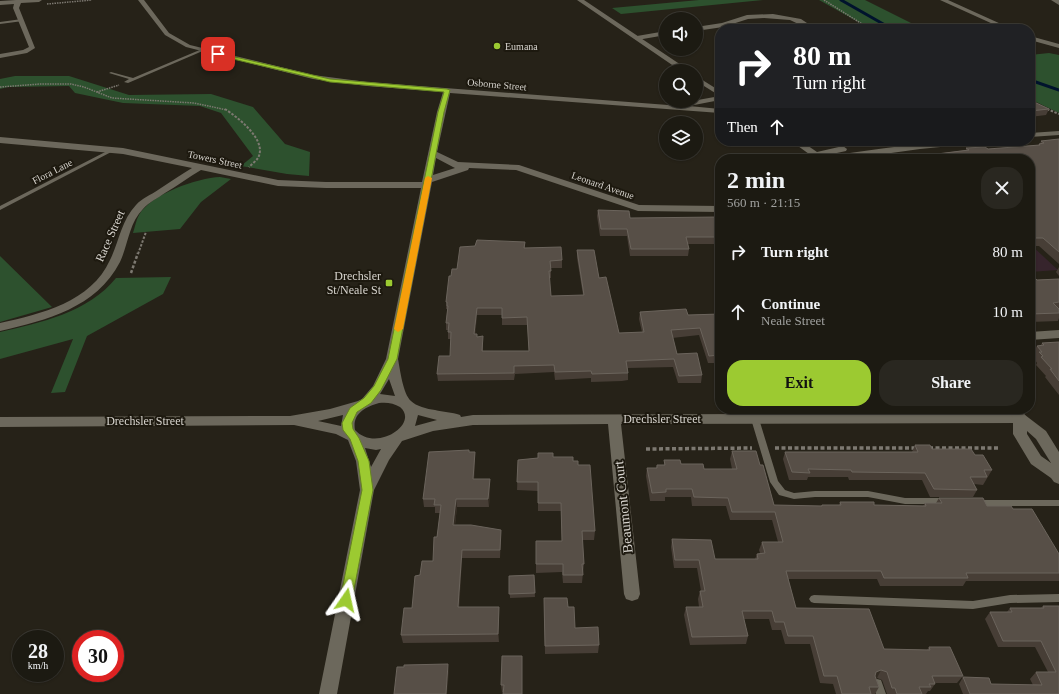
<!DOCTYPE html>
<html lang="en">
<head>
<meta charset="utf-8">
<style>
	body { margin:0; font-family:"Times New Roman",serif; background:#292720; color:#f1f3f6; height:100vh; display:flex; flex-direction:column; font-size:15px; white-space:nowrap }
	* { box-sizing:border-box; margin:0 }
	p { font-size:13px; color:#a0a19f }
	.icon { flex:none; width:22px; height:22px; fill:none; stroke:currentColor; stroke-width:2; stroke-linecap:round; stroke-linejoin:round }
	.map { position:relative; flex:1; overflow:hidden }
	.side { position:absolute; left:715px; top:154px; width:320px; height:260px; display:flex; flex-direction:column; background:#1c1a12; border-radius:16px; box-shadow:0 1px 3px #0004,0 0 0 1px #3a3832 }
	.side>* { flex:none }
	.guide { position:absolute; left:715px; top:24px; width:320px; height:122px; border-radius:16px; box-shadow:0 1px 3px #0004,0 0 0 1px #3a3832; background:#202124; color:#fff; overflow:hidden }
	.fabs { position:absolute; left:659px; top:12px; display:grid; gap:8px }
	.fabs a { display:grid; place-items:center; width:44px; height:44px; border-radius:50%; background:#1c1a12; box-shadow:0 1px 3px #0004,0 0 0 1px #3a3832; font-size:20px }
	.speed { position:absolute; left:12px; top:630px; display:flex; gap:8px; font-size:20px; font-weight:700; text-align:center }
	.speed>* { display:grid; place-content:center; width:52px; height:52px; border-radius:50%; background:#1c1a12; box-shadow:0 1px 3px #0004,0 0 0 1px #3a3832; line-height:1 }
	.speed small { font-size:10px; font-weight:400 }
	.speed .limit { border:6px solid #d22; background:#fff; color:#111 }
	.pin { position:absolute; display:grid; place-items:center; width:34px; height:34px; color:#fff; margin:-17px; border-radius:8px; box-shadow:0 2px 6px #0006 }
	.me { position:absolute; width:44px; margin:-22px; rotate:11deg; stroke-linejoin:round; filter:drop-shadow(0 0 3px #0008) }
	.turn { display:flex; align-items:center; gap:14px; height:84px; padding:0 12px; font-size:18px }
	.turn .icon { width:52px; height:52px; stroke-width:2.5 }
	.turn b { display:block; font-size:28px; line-height:34px }
	.then { display:flex; align-items:center; height:38px; padding:0 12px; background:#0003; gap:8px; font-size:15px }
	.round { display:grid; place-items:center; flex:none; width:42px; height:42px; border-radius:16px; background:#292720 }
	.headline { display:flex; align-items:center; justify-content:space-between; height:68px; padding:0 12px }
	h1 { font-size:24px; font-weight:800; line-height:30px }
	.primary-button { display:flex; gap:8px; margin-top:auto; padding:8px 12px }
	.primary-button a { flex:1; height:46px; border-radius:16px; background:#9cca31; color:#111; font-size:16px; font-weight:800; line-height:46px; text-align:center }
	.primary-button a+a { background:#292720; color:#f1f3f6 }
	ul { padding:0; list-style:none }
	li { display:flex; align-items:center; gap:12px; height:60px; padding:0 12px }
	li div { flex:1 }
	li b { display:block; font-size:15px }
	li em { font-style:normal }
	.map>svg:first-child { display:block }
	.commercial { fill:#36242c }
	.green { fill:#2d512e }
	.lines { fill:none; stroke-linecap:round; stroke-linejoin:round }
	.stream { stroke:#00132d; stroke-width:3 }
	.path-far3 { stroke:#7d7971; stroke-width:1.5; stroke-dasharray:1.5 1; stroke-linecap:butt }
	.path-far2 { stroke:#7d7971; stroke-width:2; stroke-dasharray:2.5 1.5; stroke-linecap:butt }
	.path-far1 { stroke:#7d7971; stroke-width:2.5; stroke-dasharray:3 2; stroke-linecap:butt }
	.path { stroke:#7d7971; stroke-width:3.5; stroke-dasharray:4 2.5; stroke-linecap:butt }
	.service { fill:#6c685c; fill-rule:evenodd }
	.minor { fill:#6c685c; fill-rule:evenodd }
	.tertiary { fill:#6c685c; fill-rule:evenodd }
	.wall { fill:#473e36; fill-rule:evenodd }
	.shaded-wall { fill:#332c23 }
	.building { fill:#574f47; stroke:#6b645c; fill-rule:evenodd }
	.route { fill:#9cca31; stroke:#658320 }
	.slow { fill:#f59e0b }
	.poi-dot { fill:#9cca31; stroke:#1d190f; stroke-width:1.5 }
	.labels { text-anchor:middle; stroke-width:4; stroke-linejoin:round; paint-order:stroke }
	.far-poi-label { font-size:10px; fill:#d8d5cf; stroke:#1d190f; text-anchor:start }
	.far-street-label { font-size:10px; fill:#d8d5cf; stroke:#1d190f }
	.street-label { font-size:12px; fill:#d8d5cf; stroke:#1d190f }
	.poi-label { font-size:12px; fill:#d8d5cf; stroke:#1d190f; text-anchor:end }
	.near-street-label { font-size:14px; fill:#d8d5cf; stroke:#1d190f }
</style>
</head>
<body>
<div class="map">
<svg width="1059" height="694" viewBox="0 0 1059 694">
	<rect width="100%" height="100%" fill="#262218"/>
	<path class="commercial" d="M1030,244l28,26 -28,2z"/>
	<path class="green" d="M699,0h64l-142,14 -9,-6z
		M819,0h46l58,29h-52z
		M1049,53l10,2v58l-29,-14v-44z
		M15,76h54l60,19 82,-1 42,13 32,37 25,8 -1,24 -22,-2 -46,-8 12,-10 -32,-43 -21,-7 -77,-3 -48,-10 -6,-7 -61,1 -8,2v-10z
		M220,177l11,2 -30,23 -21,27 -47,4c2,-6 3,-13 6,-18 12,-21 58,-37 81,-38z
		M0,256l52,51 -52,15z
		M171,277l-8,17 -76,42 -22,56 -14,1 22,-54 -73,20v-27c40,-9 89,-20 116,-54z"/>
	<g class="lines">
		<path class="stream" d="M841,0l51,29
			M1030,80l29,10"/>
		<path class="path-far3" d="M824,0l46,29
			M47,4l45,-4
			M0,87l40,-3h31l13,3 28,11 82,5 33,7
			M97,92l22,-7
			M1043,107l6,3"/>
		<path class="path-far2" d="M225,109c12,8 43,31 33,49 -2,3 -6,6 -9,9
			M1047,109l12,5
			M138,254l8,-22"/>
		<path class="path-far1" d="M131,273l7,-20"/>
		<path class="path" d="M775,448h141
			M929,448h71
			M646,449l106,-1"/>
		<path class="service" d="M22,19h1v2l-23,3v-2z
			M202,49l3,1 -77,33 -4,-1 5,-3 -20,-6 2,-1 22,6z
			M111,149l4,1 -115,60v-4z
			M755,416l3,1 1,2 19,62 7,9 9,3 21,-2h53l37,7h42l3,1 1,2 -1,2 -3,1h-42l-37,-7h-53l-21,2 -15,-4 -9,-13 -19,-63 1,-2z
			M977,500h82v6h-82l-3,-1 -1,-2 1,-2z
			M1059,594v8l-49,1 -37,6 -159,-6 -3,-1 -2,-3 2,-3 3,-1 159,6 37,-6z
			M877,679l4,1 5,14h-10l-4,-10 1,-4z"/>
		<path class="minor" d="M16,0h26l-3,2 -18,1 -2,5 16,40 -8,5 -27,5v-4l23,-4 6,-3 -16,-39 1,-4 -14,1v-4z
			M138,0h6l25,33 21,12 123,30 54,7 314,24v-3l39,-7v4l-31,6 31,3v4l-270,-20 -13,59 21,10 61,3 120,40 81,1v6l-82,-1 -122,-41 -47,-2 -1,2 -36,12 -34,177c2,10 5,35 13,42 5,5 16,8 24,9 8,2 17,2 25,5l1,2 12,-2 547,-2 5,2 2,3 -2,3 -5,2 -399,1 19,170 -2,5 -6,2 -6,-2 -2,-5 -16,-170 -135,1 -40,6 -31,10 -13,19 -15,30 -37,204h-18l41,-204 -4,-29 -8,-21 -12,-6 -42,-9 -294,2v-10l290,-1 40,-7 28,-8 4,-2 11,-13 13,-27 35,-171h-95l-48,-2 -77,-16c-12,7 -24,16 -36,23 -7,5 -16,9 -22,16 -14,14 -15,36 -23,53 -24,46 -73,58 -120,69v-8c41,-9 91,-21 110,-63 9,-18 11,-39 26,-55 6,-7 15,-10 22,-15 11,-7 22,-15 34,-22l-69,-14 -123,-11v-6l123,11 155,32 48,2h96l15,-70 6,-20 -76,-6 -54,-7 -127,-32 -21,-12zM436,158l17,9 2,1 -22,7zM389,379l6,17 -15,-2zM379,403c7,-1 15,0 21,4 20,17 -24,46 -45,23 -3,-16 10,-23 24,-27zM343,415l-2,11 -23,-5zM418,415l19,5 -22,6zM365,448l11,2 5,-1 -10,18z
			M773,14l28,5 15,10h-7l-19,-9 -26,-2 -16,1 -25,8 -27,4v-4l26,-4 25,-8z
			M666,31v4l-29,5 -3,-2 3,-2z
			M1059,330v8l-29,2v-8z"/>
		<path class="tertiary" d="M577,0h7l106,71h-9z
			M940,0h8l64,29h-8z
			M1051,0h8v5z
			M1030,36l29,8v4l-29,-8z
			M696,76l24,15v5l-24,-15z
			M1059,131v4l-29,2v-4z
			M791,141h10l16,11 26,-6 4,3 -1,2 -23,5 3,2 4,-2c48,-7 96,-15 145,-15l-4,3 -51,5 -72,10h-32z
			M1007,409h14l4,6 21,16 13,21v32l-5,-2 -3,-4 -20,-14 -18,-30v-16zM1027,431l9,8 15,24 -10,-7 -14,-22z"/>
	</g>
	<path class="wall" d="M1030,100l19,9 -3,6 -16,2z
		M1059,139v125l-20,-18h-9v-87h-126l1,-1 61,-8v-2l22,1 50,-4 1,-1h1l1,-3z
		M598,210l32,8 90,1v37l-5,-12h-27l1,5 -1,7h-58l-3,-20h-27l-3,-20z
		M525,242v6l37,12v8h-11v10h-2l2,18 32,-1 -6,-37v-8l22,28 20,55 23,-1 -3,-13 1,-7 48,3 31,-1 -2,-4 1,-8h2v61h-12l-9,-28 -27,3 5,16 25,21 -1,8h-23l-5,-16 -45,1v12l-6,1 -31,1v-4l-36,2 -1,-8 -39,2 -1,6 -76,1 -1,-7 13,-18 1,-17h-3v-9h-2v-7l1,-11v-3h-1v-7l5,-26 6,-7 18,-23zM477,315h25v10h25l2,26h-46v-7l-8,-10z
		M1059,267v9l-3,-4z
		M1030,273l7,7 22,-1v39l-1,3 -28,1z
		M1059,342v53l-14,-18 1,-1 -10,-11 1,-2 -2,-3 1,-2 -4,-4 5,-8 4,-1 1,-2z
		M915,445l17,4 43,6 17,15 -9,15 -9,-1 3,6 -4,7h-43l-8,-17h-73l-1,-3h-40l-1,3h-18l-6,-21 2,-7h127z
		M732,451l28,14 14,40 47,1 1,-1h17l1,-3 34,3 49,1 2,-3h11l3,-5 48,8 26,3 46,45v27h-93l-3,5h-83l-3,-7h-89l8,29 88,41 43,1 2,-3 34,29 -6,7h-22v1l-5,7h-2l-2,3h-39l-5,-14 -5,-2h-1l3,9 -4,7h-39l-3,-10 -13,-1 -10,-39h-25l-4,-14h-9l-3,-11h-25l4,17 -2,8 -56,1 -6,-30 2,-8h13l-1,-8 2,-8h1l-4,-23h-23l-3,-21 1,-8 43,20h40l2,-5 3,-1 -1,-3 3,-8h16l-6,-22h-42l-4,-14h-34l-1,-9h-26v4h-15l-4,-25 1,-8h9l1,-3h7v-5l40,9h28l-2,-10z
		M469,452h6v9l-1,18h16v8l-1,20h-32l-2,18 46,5 -1,28h-38l-3,49h40v35l-96,1 -2,-8 11,-27 8,-33 13,-14 4,-24 3,-24h-5v-6h-11l-1,-8z
		M553,457l20,4 5,4 17,66 -1,9h-12l2,24 -1,9v-1l-1,11h-19l-1,-11 -26,1v-32h26l-1,-30h-23v-20l-21,-1 1,-30z
		M534,575l1,22 -25,1 -1,-22z
		M544,598l24,9 7,21 24,17 -1,8 -53,1z
		M1043,606h16v88h-96l-4,-10 4,-7 28,7 42,1 -3,-6 6,-7h12l-13,-25h-37l-13,-28 5,-7h17l3,-4h31z
		M522,656l-18,36h-2l-1,-7z"/>
	<path class="shaded-wall" d="M477,308v7l-2,27 -1,-8z
		M475,452v9l-1,26 -1,-8z
		M490,479v8l-1,20 -1,-8z
		M456,499l1,8 -3,27 -1,-9z
		M501,530v8l-1,20v-8z
		M462,550v8l-3,57 -1,-8z
		M499,607v35l-1,-8z
		M448,664l1,8 -2,22h-1z
		M881,670l-4,8 -5,2 4,-8z"/>
	<path class="building" d="M1030,100l19,9 -19,2z
		M1059,139v113l-16,-14h-13v-79h-124l-1,-1 64,-8 -3,-2 19,-1 3,2 52,-4 -1,-1 5,-1 -3,-2z
		M598,210l31,1 1,7 89,-1 1,2v26l-3,-8h-31l3,12h-58l-4,-20h-26z
		M477,240l48,2 -1,6 37,-1 1,13 -12,1 1,10h-2l2,25 33,-1 -7,-45h17l5,28 7,-1 13,56 25,-1 -4,-20 46,-3 2,6 32,-1v41l-11,1 -9,-28 -29,2 6,24 20,-1 5,22 -23,1 -5,-17 -48,2 2,12h-5l-31,1 -1,-3 -36,1 -1,-7 -40,1v7l-77,1 2,-18h11l1,-24h-3l1,-9h-3l2,-17h-1v-4h-1l3,-26h2l1,-7h5l3,-22 15,-1zM477,308h25v10l25,-1 2,34h-47l1,-15 -6,1v-3h-3z
		M1030,273l7,7 22,-1v23l-6,1 6,6v4l-29,1z
		M1059,342v39l-9,-12h2l-11,-12 2,-1 -4,-4h3l-5,-6 7,-1 -2,-2z
		M915,445h15l2,4h39l4,6h8l9,15h-8l3,7h-17l7,13 -43,-1 -9,-16 -73,-1 -1,-2 -43,-1 2,4 -18,-1 -7,-20h133z
		M469,450v2h6l-2,27h17l-2,20h-32l-3,26h18l30,5 -1,20h-38l-4,57h41l-1,27 -97,1 3,-27h8l3,-32 5,-1 2,-14h11l1,-24h3l4,-32h-7l1,-6h-12l6,-47z
		M732,451h24l4,14h3l11,40 48,1v-1h19l-1,-3h34v3l52,1 -1,-3h17l-3,-5h44l4,8h24l2,3h19l27,45v19h-93l2,5h-84l-3,-7h-95l10,37 73,1 15,40 46,1 -1,-3h21l13,29h-31l3,8h-6l2,3h-12l3,7h-25l-2,-6h-3l-5,-16 -6,-2 -5,2 -1,4 4,11h-10l2,7h-29l-5,-18h-13l-11,-40h-25l-4,-14h-9l-3,-11h-30l6,25 -56,1 -6,-30h17l-3,-16h5l-6,-31h-24l-3,-21 39,1 4,19h43l-1,-5 8,-1 -3,-11h21l-8,-30h-43l-4,-14 -34,-1 -2,-8h-26v3l-14,1 -5,-25h10v-3h8l-1,-5h16l1,4h22l1,5h33z
		M538,453h15v4h20v4h5v4h12l5,66h-13l2,33h-2l1,11h-20v-11h-27v-23h26l-1,-38h-23v-21h-21l1,-22 20,-2z
		M534,575l1,18 -26,1v-18z
		M544,598h23l1,9h6l1,21 23,-1 1,18 -54,1z
		M1043,606h16v88h-89l-7,-17 26,1 2,6 51,1 -6,-13h20l-15,-31h-38l-13,-29h22l-2,-4h34z
		M502,656h20v38h-19l1,-9h-3z
		M448,664l-2,30h-52l3,-27h7v-2z"/>
	<path class="route" d="M218,53l112,26 117,10 3,1 -6,22 -47,247 -16,31 -10,13 -14,9 -5,11 1,6 6,9 10,23 4,29 -21,110 -1,4 -5,2 -4,-2 -2,-4 22,-110 -4,-29 -8,-22 -7,-9 -1,-7 8,-15 14,-10 10,-12 14,-27 50,-247 6,-20 -114,-10 -114,-27 -1,-1z"/>
	<path class="slow" d="M428,176l4,2 -29,151 -5,3 -4,-3 31,-151z"/>
	<g class="poi-dot">
		<circle cx="497" cy="46" r="4"/>
		<rect x="385" y="279" width="8" height="8" rx="2"/>
	</g>
	<g class="labels">
		<g class="far-poi-label">
			<text x="505" y="50">Eumana</text>
		</g>
		<g class="far-street-label">
			<text transform="translate(497 84) rotate(5)" y="4">Osborne Street</text>
			<text transform="translate(215 159) rotate(12)" y="4">Towers Street</text>
			<text transform="translate(52 171) rotate(-27)" y="4">Flora Lane</text>
			<text transform="translate(603 185) rotate(19)" y="4">Leonard Avenue</text>
		</g>
		<g class="street-label">
			<text transform="translate(110 236) rotate(-66)" y="4">Race Street</text>
			<text x="662" y="423">Drechsler Street</text>
			<text x="145" y="425">Drechsler Street</text>
		</g>
		<g class="poi-label">
			<text x="381" y="280">Drechsler<tspan x="381" dy="14">St/Neale St</tspan></text>
		</g>
		<g class="near-street-label">
			<text transform="translate(623 507) rotate(-96)" y="5">Beaumont Court</text>
		</g>
	</g>
</svg>
<div class="fabs">
<a><svg class="icon" aria-label="sound" viewBox="0 0 24 24"><path d="M4 9h4l5-4v14l-5-4H4zM17 9q2 3 0 6"/></svg></a>
<a><svg class="icon" aria-label="search" viewBox="0 0 24 24"><circle cx="10" cy="10" r="6"/><path d="M15 15l6 6"/></svg></a>
<a><svg class="icon" aria-label="layers" viewBox="0 0 24 24"><path d="M12 4l9 5-9 5-9-5zM3 14l9 5 9-5"/></svg></a>
</div>
<div class="speed"><div>28<small>km/h</small></div><div class="limit">30</div></div>
<div class="pin" style="left:218px;top:54px;background:#d93025"><svg class="icon" aria-label="arrive" viewBox="0 0 24 24"><path d="M6 21V4h12l-3 4 3 4H6"/></svg></div>
<svg class="me" style="left:346px;top:600px" viewBox="-20 -20 40 40"><path d="M0-17L14 15 0 8-14 15z" fill="#9cca31" stroke="#fff" stroke-width="4"/></svg>
<div class="guide">
<div class="turn"><svg class="icon" aria-label="right" viewBox="0 0 24 24"><path d="M7 20v-9h11M14 6l5 5-5 5"/></svg><div><b>80 m</b>Turn right</div></div>
<div class="then">Then<svg class="icon" aria-label="ahead" viewBox="0 0 24 24"><path d="M12 20V5M6 11l6-6 6 6"/></svg></div>
</div>
<section class="side">
<div class="headline"><div><h1>2 min</h1><p>560 m · 21:15</p></div><a class="round"><svg class="icon" aria-label="close" viewBox="0 0 24 24"><path d="M6 6l12 12M18 6L6 18"/></svg></a></div>
<ul>
<li><svg class="icon" aria-label="right" viewBox="0 0 24 24"><path d="M7 20v-9h11M14 6l5 5-5 5"/></svg><div><b>Turn right</b></div><em>80 m</em></li>
<li><svg class="icon" aria-label="ahead" viewBox="0 0 24 24"><path d="M12 20V5M6 11l6-6 6 6"/></svg><div><b>Continue</b><p>Neale Street</p></div><em>10 m</em></li>
</ul>
<div class="primary-button"><a>Exit</a><a>Share</a></div>
</section>
</div>
</body>
</html>
